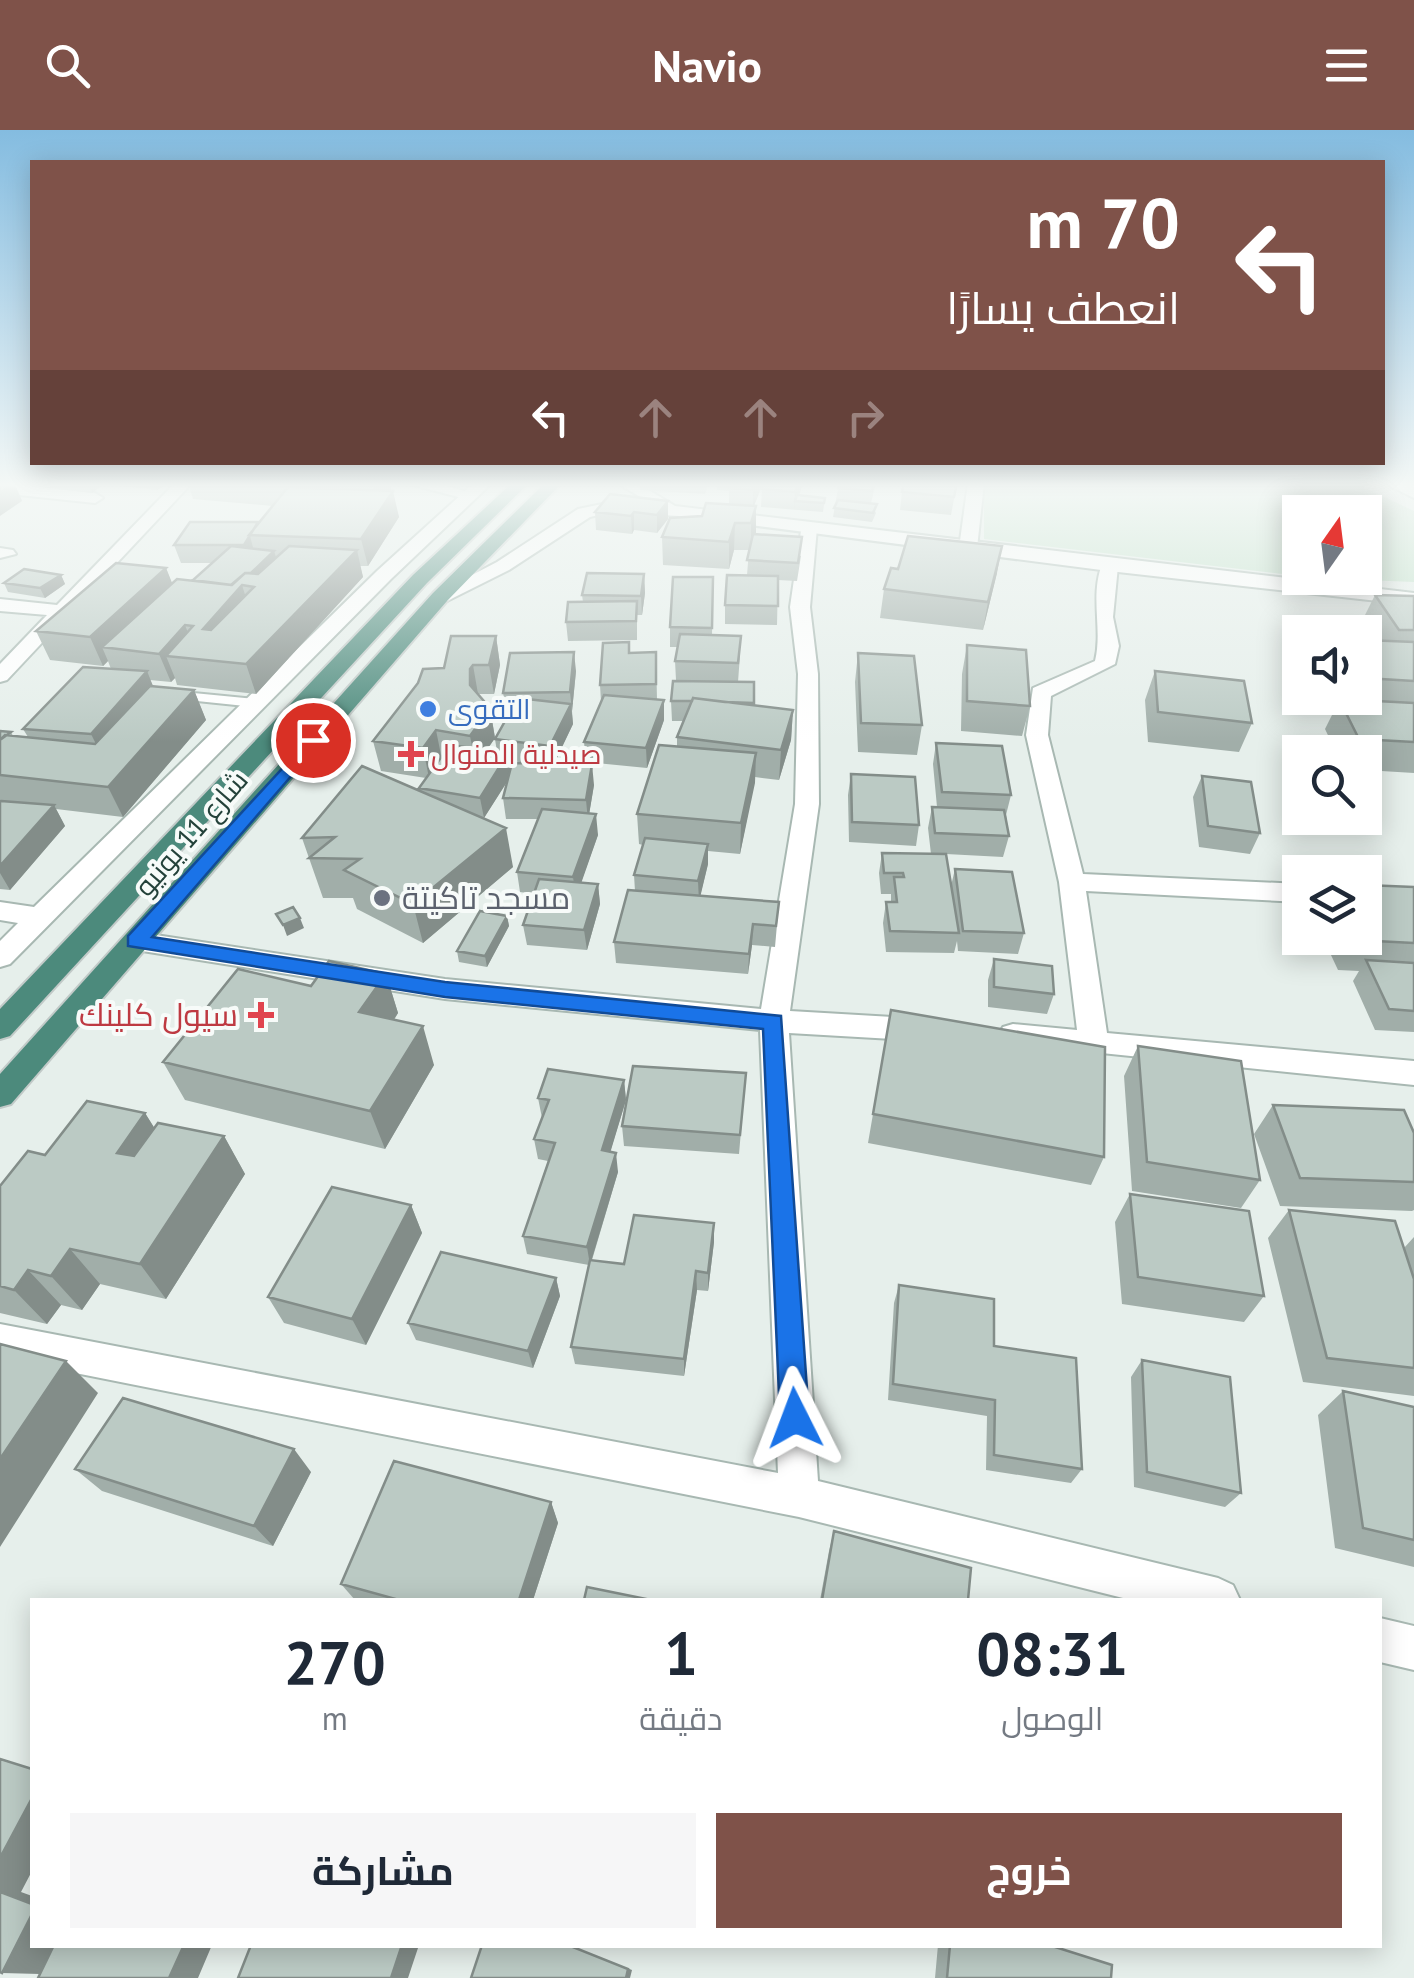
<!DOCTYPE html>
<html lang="ar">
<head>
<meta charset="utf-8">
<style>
	body { margin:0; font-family:"PT Sans",Cairo,sans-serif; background:#f6f6f7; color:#1f2937; direction:rtl; height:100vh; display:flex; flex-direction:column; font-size:38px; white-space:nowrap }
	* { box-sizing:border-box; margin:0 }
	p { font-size:32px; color:#747a83 }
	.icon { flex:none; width:55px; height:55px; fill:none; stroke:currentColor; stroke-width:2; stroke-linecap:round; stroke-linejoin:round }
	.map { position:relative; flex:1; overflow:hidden; direction:ltr }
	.details { position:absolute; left:30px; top:1468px; width:1352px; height:350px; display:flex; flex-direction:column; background:#fff; border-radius:0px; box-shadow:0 5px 25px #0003; direction:rtl }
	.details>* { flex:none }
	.hud { position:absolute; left:30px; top:30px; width:1355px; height:305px; border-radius:0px; box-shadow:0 5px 25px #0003; direction:rtl; background:#7f5249; color:#fff; overflow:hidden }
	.needle { width:65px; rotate:14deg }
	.buttons { position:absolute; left:1282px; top:365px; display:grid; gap:20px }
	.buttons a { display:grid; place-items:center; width:100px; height:100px; border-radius:0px; background:#fff; box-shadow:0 5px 25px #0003; font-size:50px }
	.pin { position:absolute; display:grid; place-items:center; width:85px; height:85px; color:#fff; margin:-42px; border:5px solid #fff; border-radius:50%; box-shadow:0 2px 10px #0007 }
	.me { position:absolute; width:110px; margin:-55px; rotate:357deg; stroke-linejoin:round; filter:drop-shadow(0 0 8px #0008) }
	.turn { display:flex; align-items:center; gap:35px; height:210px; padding:0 40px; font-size:45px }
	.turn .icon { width:130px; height:130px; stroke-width:2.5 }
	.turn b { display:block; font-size:70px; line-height:85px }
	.lanes { display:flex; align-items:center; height:95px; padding:0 40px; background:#0003; justify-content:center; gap:50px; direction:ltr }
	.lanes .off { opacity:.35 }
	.eta { display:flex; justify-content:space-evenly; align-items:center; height:170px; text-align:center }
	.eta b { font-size:60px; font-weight:700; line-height:70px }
	.button { display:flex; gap:20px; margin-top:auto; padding:20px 40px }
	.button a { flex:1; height:115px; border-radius:0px; background:#7f5249; color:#fff; font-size:40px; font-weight:700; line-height:115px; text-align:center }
	.button a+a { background:#f6f6f7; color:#1f2937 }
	header { display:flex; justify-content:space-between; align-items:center; height:130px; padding:0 40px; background:#7f5249; color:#fff; font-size:45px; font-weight:700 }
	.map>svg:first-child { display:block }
	.green { fill:#bfe0c8 }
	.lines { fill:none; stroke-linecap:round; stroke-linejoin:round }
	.service-casing { stroke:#a8b8b2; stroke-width:4 }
	.minor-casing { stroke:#a8b8b2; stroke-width:4 }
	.tertiary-casing { stroke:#a8b8b2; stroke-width:4 }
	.secondary-casing { stroke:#a4bbb3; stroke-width:4 }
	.trunk-casing { stroke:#c2cac8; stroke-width:4 }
	.service { fill:#fff; fill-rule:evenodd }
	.minor { fill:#fff; fill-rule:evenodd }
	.tertiary { fill:#fff; fill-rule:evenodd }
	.secondary { fill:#fff; fill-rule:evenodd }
	.trunk { fill:#4c8a7c; fill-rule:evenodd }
	.wall { fill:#a1aea9; fill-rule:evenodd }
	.shaded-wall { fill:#838d89 }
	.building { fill:#bbcac4; stroke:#838d89; stroke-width:2.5; fill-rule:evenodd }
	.route { fill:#1a73e8; stroke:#114b97; stroke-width:2.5 }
	.shop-dot { fill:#3f7fe0; stroke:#f7fbf9; stroke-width:4 }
	.health-dot { fill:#e0444e; stroke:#f7fbf9; stroke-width:4 }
	.worship-dot { fill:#6b7280; stroke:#f7fbf9; stroke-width:4 }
	.labels { text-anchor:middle; stroke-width:8; stroke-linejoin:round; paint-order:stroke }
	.far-shop-label { font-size:28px; fill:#366cbe; stroke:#f7fbf9; text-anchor:start }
	.far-health-label { font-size:28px; fill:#be3a42; stroke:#f7fbf9; text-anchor:start }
	.far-street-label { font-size:28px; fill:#24423a; stroke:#f7fbf9 }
	.worship-label { font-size:32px; fill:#5b616d; stroke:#f7fbf9; text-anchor:start }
	.health-label { font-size:32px; fill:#be3a42; stroke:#f7fbf9; text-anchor:end }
</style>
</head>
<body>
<header><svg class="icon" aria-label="menu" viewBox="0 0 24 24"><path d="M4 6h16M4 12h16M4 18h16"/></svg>Navio<svg class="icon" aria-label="search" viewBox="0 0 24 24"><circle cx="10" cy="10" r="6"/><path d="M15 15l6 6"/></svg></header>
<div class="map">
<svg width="1414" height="1848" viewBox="0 0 1414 1848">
	<rect width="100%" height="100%" fill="#e6efeb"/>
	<path class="green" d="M984,353h371l59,28v71l-97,-4h48v-66h-65v64l-316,-37z"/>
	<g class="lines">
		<g class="service-casing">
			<path id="service" d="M173,561l82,8 7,4 -7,4 -87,-9v-6z"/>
		</g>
		<g class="minor-casing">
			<path id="minor" d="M0,353l95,10 8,5 -8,5 -95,-10z
				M175,353h17l-185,197 -7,2v-18l47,-49 -47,-4v-12l57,6z
				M474,353h18l-101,96 -381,385 -10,3v-26l18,-18 -18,-3v-18l34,5 343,-336z
				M968,353h16l-7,65 -9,5 -9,-5z
				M1388,353l26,3v12l-24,-12z
				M802,394l15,4 -7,79 8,67 1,130 -29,207 137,8 10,3 5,8 -5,8 -10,3 -138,-8 29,448 400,97 15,7 7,15h-109l-332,-83 -799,-159v-34l778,149 -18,-443 -315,-31 -309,-49 -14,-9 14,-9 309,47 316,30 34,-205 3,-130 -8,-67z
				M0,418l13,2 3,4 -16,4z
				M1103,432l15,4 -5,51 6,29 -4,18 -64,32 -3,39 35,139 217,10v18l-214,-11 21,142 307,28v24l-411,-42 -5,-8 5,-8 10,-3 64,6 -18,-148 -33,-147 7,-47 62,-27c8,-32 -6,-66 8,-99z
				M1380,1488l34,8v44l-34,-8z"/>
		</g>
		<g class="tertiary-casing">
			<path id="tertiary" d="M617,353h20l38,23 739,87v12l-305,-34 -430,-55 -67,-4 -22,5 -81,53 -62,31 -17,-4 67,-35 81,-53 34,-7 40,2z"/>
		</g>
		<g class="secondary-casing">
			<path id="secondary" d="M405,353h31l42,12 -8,5z"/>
		</g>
		<g class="trunk-casing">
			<path id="trunk" d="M512,353h17l-102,100 -417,453 -10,3v-30l413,-434z
				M545,353h17l-115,118 -436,503 -11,3v-33l433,-481z"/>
		</g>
		<use href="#service" class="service"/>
		<use href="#minor" class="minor"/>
		<use href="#tertiary" class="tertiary"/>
		<use href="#secondary" class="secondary"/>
		<use href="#trunk" class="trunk"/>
	</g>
	<path class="wall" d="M0,353h105l-13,10 -77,-9 7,17z
		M113,353h55l-11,7 -44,-5z
		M188,353h202l1,6 -1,2 9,26 -31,49h-8l3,11 -107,117 -79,-9 -2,-7 -4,4 -21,-2 3,6 41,4 12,30 -83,97 -67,-8 9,17 -55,64 -10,-1v-158l11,1 2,4 15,1 -5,-8 88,-60 -3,-8 -5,5 -53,-6 -14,-29 130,-63 6,16 21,-3 19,-18h-31l-7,-18 85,-22 14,-17 -80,-7z
		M640,353h69l-4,11 -65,-4z
		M717,353h46l-9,23 1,29 46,21 -4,25 -19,-1 -1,45 -52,-1v-19l22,-30 2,-25h-15l-5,19 -66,-4 -1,-28 40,-21 27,-12v-13l-12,-1z
		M803,353l-4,13 26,2 -2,14 -62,-5 1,-18z
		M876,353l-5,20 5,10 -4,9 -39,-5 5,-29z
		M957,353l-6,32 -51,-5 2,-18z
		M668,371v18l-11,14 -23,-3 -2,4 -36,-4 -1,-18z
		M997,443l-14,57 -103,-12 4,-29z
		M644,444l1,19 -3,22h-5v25l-69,1 -2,-19 17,-20 -1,-7z
		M61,445l4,9 -20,14 -37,-6 -4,-9z
		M713,447l-1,58 28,20 -2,27h16v24l39,4 -2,30 -12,40 -24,-3 -15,77 -32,-3v13l-8,32 79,6 -4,45 -23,-2 -4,29 -132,-11 -2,-21 21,-51 -1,-16 9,-30 -4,-1 -2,-30 40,-68v-9l7,-16h-12l-1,-20 5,-21 -1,-19 3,-14h-8v-20z
		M1375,465l39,1v177l-49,-3v-18h-29l-11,-23 11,-22 -26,-1 -5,-8h60v-58h7l-11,-17z
		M496,506l4,29 -6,29h-16l12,14 5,30 -8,12 10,2 -2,-13 15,-26h-3l-4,-20 73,-22 -4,40 1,13 -19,40 40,21 -5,29 9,21 -17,47 17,2 2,20 -13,46 -60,-5 -4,-20 11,-31 -14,-2 -3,-20 21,-53h-32l-3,-21 5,-18 -24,38 29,49 -90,76 -66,-34 -4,-11h-30l-21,-60 118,-47 -1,-3 7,-10 -45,-7 -8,-30 71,-73zM509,631l22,2 -20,5z
		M1300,511v46l-11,-21z
		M967,515l63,61 -8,30 -61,-5 1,-57z
		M656,522l1,48h7v20l-17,48 -61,-6 -2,-20 17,-41 -1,-16 30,-32z
		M858,523l64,72 -5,30 -59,-3 -3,-70z
		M1155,541l97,52 -13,29 -91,-10 -3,-42z
		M936,613l75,52 -5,20 3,21 -6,21 -57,-3 5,32 4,-17 69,64 -6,21 -60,-3 -1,-10 -3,12 -68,-1 -3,-29 3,-21h5v-8h-10l-2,-21 3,-20 49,1 -3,-26 4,-21h5l-4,-43z
		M851,644l68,51 -3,21 -67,-4 -1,-47z
		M1202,646l58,57 -10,21 -51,-7 -6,-50z
		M1414,757v145l-39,-2 -22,-49 6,-10 -21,-1 -15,-32h42z
		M507,786l2,10 -22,41 -28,-5 -2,-11z
		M994,829l60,35 -7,20 -59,-7v-27z
		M386,844l12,39 -4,7 40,45 -49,84 -200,-49 -22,-38z
		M891,880l213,147 -13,28 -223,-42z
		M1138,916l122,134 -19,28 -109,-17 -8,-115z
		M746,943l-7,81 -115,-8 -2,-20z
		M624,950l2,20 -16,52 8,20 -26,88 32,4 90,-41v19l-6,49 -11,-1 -13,86 -109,-12 -4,-17 18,-82 -62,-11 -4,-18 25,-75 -10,-2 -4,-20 8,-21 -4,-20z
		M1273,975l141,28v77l-2,1 -132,-5 -26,-72z
		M145,983l9,15 70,8 21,38 -79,125 -66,-15 -18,26 -21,-5 -14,19 -47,-11v-127l45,-31z
		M1130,1064l134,102 -20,26 -122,-18 -7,-82z
		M411,1075l11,28 -56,112 -82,-22 -16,-26z
		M1289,1080l115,38 10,-11v159l-111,-14 -35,-144z
		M556,1148l4,18 -27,72 -117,-28 -8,-17z
		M899,1155l95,61 88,123 -11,14 -85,-13 1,-54 -99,-16 6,-97z
		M1142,1230l99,133 -16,14 -91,-20 -3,-110z
		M1343,1261l71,16v160l-79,-19 -17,-133z
		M75,1339l236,3 -38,74 -171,-55z
		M551,1372l7,21 -25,77h-178l-14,-16z
		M834,1401l134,69h-148l9,-49z
		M938,1815h111l62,33h-176z"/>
	<path class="shaded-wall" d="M14,353l8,18 -22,15v-23z
		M88,353h17l-13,10z
		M155,353h13l-11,7z
		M287,353h32l-25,25z
		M379,353h11l1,6 -15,22 -4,-17z
		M756,353h7l-10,25v-18z
		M798,353h5l-6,18h-2l-1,9 1,-18z
		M393,361l6,26 -31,49 -7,-27z
		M668,371v18l-11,14v-18z
		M756,376v27l-5,17v-27z
		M634,382v18l-2,4 -1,-18z
		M735,393l-1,27 -5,19v-27z
		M250,406l5,19 -5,8 -6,-18z
		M1002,416l-5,27 -14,57 5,-28z
		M357,420l6,27 -107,117 -10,-30z
		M274,421l6,18 -26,18 -12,-2 9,29 -37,44 -11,-29 35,-44z
		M166,438l11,27 -75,52 6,14 -5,5 -13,-29z
		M644,444l1,19 -3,22 -1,-19z
		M61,445l4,9 -20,14 -5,-10z
		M185,495l11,29 -30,2 9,22 -4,4 -12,-28z
		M496,506l4,29 -6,29 -5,-29z
		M574,522l2,19 -4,40 -2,-19z
		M473,535l5,29 -8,-9v-16z
		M147,541l12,30 -53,63 -15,-30z
		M194,560l12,30 -83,97 -15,-30z
		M664,570v20l-17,48 -1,-20z
		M571,574l2,20 -20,42 -3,-20z
		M490,578l5,30 -19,27 -6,-29z
		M793,580l-2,30 -12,40 2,-30z
		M436,600l6,30 -13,18 -6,-30z
		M508,623l4,21 -28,44 -4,-20z
		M756,623l-1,30 -15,71 1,-31z
		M592,634l2,21 -6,36 -2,-21z
		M54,675l11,21 -55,64 -10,-17v-7z
		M596,684l2,21 -22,63 -3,-21z
		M506,698l7,39 -90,76 -10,-39z
		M708,714v20l-9,38 -1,-21z
		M598,754l2,20 -13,46 -3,-20z
		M507,786l2,10 -22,41 -2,-11z
		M300,788l4,10 -17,8 -4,-11z
		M753,794l-1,21 -4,29 1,-20z
		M386,844l12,39 -25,38 -14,-39z
		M423,896l11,39 -49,84 -15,-38z
		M624,950l2,20 -21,70 -3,-20z
		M145,983l24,38 -26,39 -26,-37z
		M224,1006l21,38 -79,125 -26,-35z
		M616,1023l2,19 -28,93 -3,-18z
		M411,1075l11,28 -56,112 -14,-26z
		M714,1093v19l-6,49v-18z
		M70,1119l30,35 -18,26 -31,-34z
		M28,1140l33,35 -14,19 -33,-34z
		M696,1141l1,19 -13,86v-17z
		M556,1148l4,18 -27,72 -5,-17z
		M66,1231l32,32 -98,154v-88z
		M294,1319l17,23 -38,74 -19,-20z
		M551,1372l7,21 -25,77h-14z
		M32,1668v73l-11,21 11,4v8l-32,-12v-34z
		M32,1784v31h22l-14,29 -38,-1z
		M184,1815h28l-14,33h-29z
		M402,1815h17l-11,33h-17z
		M568,1815l64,25 -2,8h-4z"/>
	<path class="building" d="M0,353h14l-14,10z
		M311,353h68l-5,7 -68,-2z
		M731,353h25l-3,7 -24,-2z
		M765,353h33l-3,9 -33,-3z
		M839,353h35l-2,8 -34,-3z
		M904,353h53l-3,14 -52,-5z
		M288,357l105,4 -32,48 -112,-4z
		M610,364l58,7 -11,14 -23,-3 -3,4 -36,-4z
		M797,365l28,3 -1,5 -29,-2z
		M838,370l39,4 -4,9 -39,-5z
		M706,373l50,3 -5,17h-16l-6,19 -67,-5 8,-19 32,-2z
		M190,392h68l-14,23h-70z
		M753,404l49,3 -4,26 -51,-3z
		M908,406l94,10 -14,56 -104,-13 7,-21 7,1z
		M231,416l43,5 -23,22h-6l-13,12 -39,-5z
		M289,416l68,4 -111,114 -80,-8 27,-30 -8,-1 -26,29 -57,-7 75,-68 54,6 14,-12 13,1zM242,455l12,2 -43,43 -8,-1z
		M116,433l50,5 -76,69 -54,-6z
		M24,439l37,6 -21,13 -36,-5z
		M587,443l57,1 -3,22 -59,-1z
		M727,445l51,1v30l-53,-1z
		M673,447h40l-1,51 -42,-1z
		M1375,465l39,1v34h-15z
		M637,471l-1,20 -70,1 2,-20z
		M680,504l61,2 -3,27 -63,-2z
		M451,506h45l-7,29h-16l-3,4v16l20,23 -20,28 -34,-6 -13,18 -50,-7 45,-58 5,-14 21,-1z
		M1365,510l49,2v39l-49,-3z
		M629,512v11l27,-1v32l-56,1 3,-42z
		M967,515l59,5 4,56 -63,-5z
		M574,522l-4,40 -67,1 7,-40z
		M858,523l56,3 8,69 -61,-2z
		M83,537l64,4 -56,63 -68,-5z
		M1155,541l89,10 8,42 -94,-11z
		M673,551l81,1v21l-29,-1 -32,-4 -1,3h-21z
		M150,556l44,4 -86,97 -108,-12v-35l5,-5 90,9z
		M604,565l60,5 -18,48 -62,-6z
		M518,568l53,6 -21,42 -55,-7z
		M693,568l100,12 -12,40 -104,-13z
		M1339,569l75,4v39l-55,-3z
		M0,601l11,1 -11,8z
		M936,613l66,3 9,49 -69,-3z
		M450,615l58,8 -28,45 -61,-10z
		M659,615l97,8 -15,70 -104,-9z
		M512,633l80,1 -6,36 -83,-2z
		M362,636l144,62 -93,76 -69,-34 16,-11 -51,-1 26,-21 -33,1z
		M851,644l64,3 4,48 -67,-3z
		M1202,646l49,6 9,51 -52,-7z
		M1,671l53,4 -54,61v-64z
		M932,677l72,3 5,26 -74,-3z
		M542,679l54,5 -23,63 -56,-5z
		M645,708l63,6 -10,37 -64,-6z
		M882,723l64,1 13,79 -69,-2 -4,-29h11l-3,-25h10l-1,-4h-19z
		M955,739l57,3 12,61 -61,-2z
		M539,749l59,5 -14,46 -61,-5z
		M1365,755l49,2v56l-58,-3 -1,-2h10z
		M628,760l151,12 -3,24 -23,-2 -4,30 -135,-12z
		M293,777l7,11 -17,7 -7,-11z
		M480,781l27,5 -22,40 -28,-5z
		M994,829l58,7 2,28 -60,-7z
		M1366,830l48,3v48l-25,-2z
		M329,831l57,13 -27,38 64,14 -53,85 -207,-49 75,-93 73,17z
		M891,880l214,37 -1,110 -231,-43z
		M1138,916l103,15 19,119 -113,-18z
		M633,936l113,7 -6,62 -118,-9z
		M548,939l76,11 -22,70 14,3 -29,94 -64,-11 32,-93 -21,-4 15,-39 -11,-2z
		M87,971l58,12 -28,40 17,3 24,-33 66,13 -84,128 -70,-15 -19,27 -23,-6 -14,20 -14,-4v-100l28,-35 17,4z
		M1273,975l131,5 10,23v49l-114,-4z
		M332,1057l79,18 -59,114 -84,-22z
		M1130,1064l119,17 15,85 -126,-19z
		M1289,1080l106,11 19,58v89l-87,-10z
		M634,1085l80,8 -6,50 -12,-2 -12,88 -113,-12 19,-87 34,4z
		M441,1122l115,26 -28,73 -120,-28z
		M899,1155l95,14v47l82,12 6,111 -88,-14 1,-55 -102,-16z
		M0,1214l66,17 -66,98z
		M1142,1230l88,17 11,116 -94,-21z
		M1343,1261l71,16v133l-51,-12z
		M123,1268l171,51 -40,77 -179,-57z
		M394,1331l157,41 -32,98h-120l-58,-16z
		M834,1401l137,37 -3,32h-146z
		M587,1457l64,13h-67z
		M0,1629l32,10v29l-32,60z
		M0,1762l32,12v10l-30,59 -2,-1z
		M54,1815h130l-15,33h-131z
		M251,1815h151l-11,33h-153z
		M482,1815h86l60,24 -2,9h-155z
		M950,1815h99l63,20 -1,13h-164z"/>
	<linearGradient id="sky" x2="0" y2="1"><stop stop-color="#84bce0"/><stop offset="0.58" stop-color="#f4f8f6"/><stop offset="1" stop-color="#f4f8f6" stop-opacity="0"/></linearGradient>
	<rect width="1414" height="612" fill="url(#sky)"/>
	<path class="route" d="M313,605l9,5 -3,4 -167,193 293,45 336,34 28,402 -4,10 -10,4 -11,-4 -4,-10 -17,-389 -318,-32 -317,-51v-10z"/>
	<circle class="shop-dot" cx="428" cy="579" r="10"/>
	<g class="health-dot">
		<path d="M406 609h10v10h10v10h-10v10h-10v-10h-10v-10h10z"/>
		<path d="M256 870h10v10h10v10h-10v10h-10v-10h-10v-10h10z"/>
	</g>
	<circle class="worship-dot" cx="382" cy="768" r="10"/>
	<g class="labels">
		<g class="far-shop-label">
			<text x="448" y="589">التقوى</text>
		</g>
		<g class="far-health-label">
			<text x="431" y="634">صيدلية المنوال</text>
		</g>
		<g class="far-street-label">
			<text transform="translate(191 703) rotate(-49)" y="10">شارع 11 يونيو</text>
		</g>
		<g class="worship-label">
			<text x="402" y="779">مسجد تاكيتة</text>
		</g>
		<g class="health-label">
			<text x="238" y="896">سيول كلينك</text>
		</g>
	</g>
</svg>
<div class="buttons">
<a><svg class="needle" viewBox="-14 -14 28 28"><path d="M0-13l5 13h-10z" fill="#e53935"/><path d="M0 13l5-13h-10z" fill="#747a83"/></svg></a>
<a><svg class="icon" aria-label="sound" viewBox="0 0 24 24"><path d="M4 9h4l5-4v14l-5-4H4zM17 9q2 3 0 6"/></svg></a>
<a><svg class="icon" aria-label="search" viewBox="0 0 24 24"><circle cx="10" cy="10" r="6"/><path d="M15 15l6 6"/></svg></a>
<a><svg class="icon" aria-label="layers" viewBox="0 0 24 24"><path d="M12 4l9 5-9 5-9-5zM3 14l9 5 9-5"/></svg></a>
</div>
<div class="pin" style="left:313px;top:610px;background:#d93025"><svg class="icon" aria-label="arrive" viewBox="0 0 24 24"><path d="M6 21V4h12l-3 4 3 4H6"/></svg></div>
<svg class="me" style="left:795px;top:1288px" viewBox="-20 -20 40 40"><path d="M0-17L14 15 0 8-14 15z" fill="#1a73e8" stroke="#fff" stroke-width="4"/></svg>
<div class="hud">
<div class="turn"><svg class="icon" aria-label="left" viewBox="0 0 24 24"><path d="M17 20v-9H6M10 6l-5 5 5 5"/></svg><div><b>70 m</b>انعطف يسارًا</div></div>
<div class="lanes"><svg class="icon" aria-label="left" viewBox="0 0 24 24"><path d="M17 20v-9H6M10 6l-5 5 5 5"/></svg><svg class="icon off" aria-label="ahead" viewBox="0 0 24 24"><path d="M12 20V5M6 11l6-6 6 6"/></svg><svg class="icon off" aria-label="ahead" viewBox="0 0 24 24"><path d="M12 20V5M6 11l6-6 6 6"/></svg><svg class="icon off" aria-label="right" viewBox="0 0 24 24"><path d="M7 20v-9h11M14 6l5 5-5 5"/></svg></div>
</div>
<section class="details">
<div class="eta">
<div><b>08:31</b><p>الوصول</p></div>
<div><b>1</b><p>دقيقة</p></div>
<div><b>270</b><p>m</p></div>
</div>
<div class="button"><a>خروج</a><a>مشاركة</a></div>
</section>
</div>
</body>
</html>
